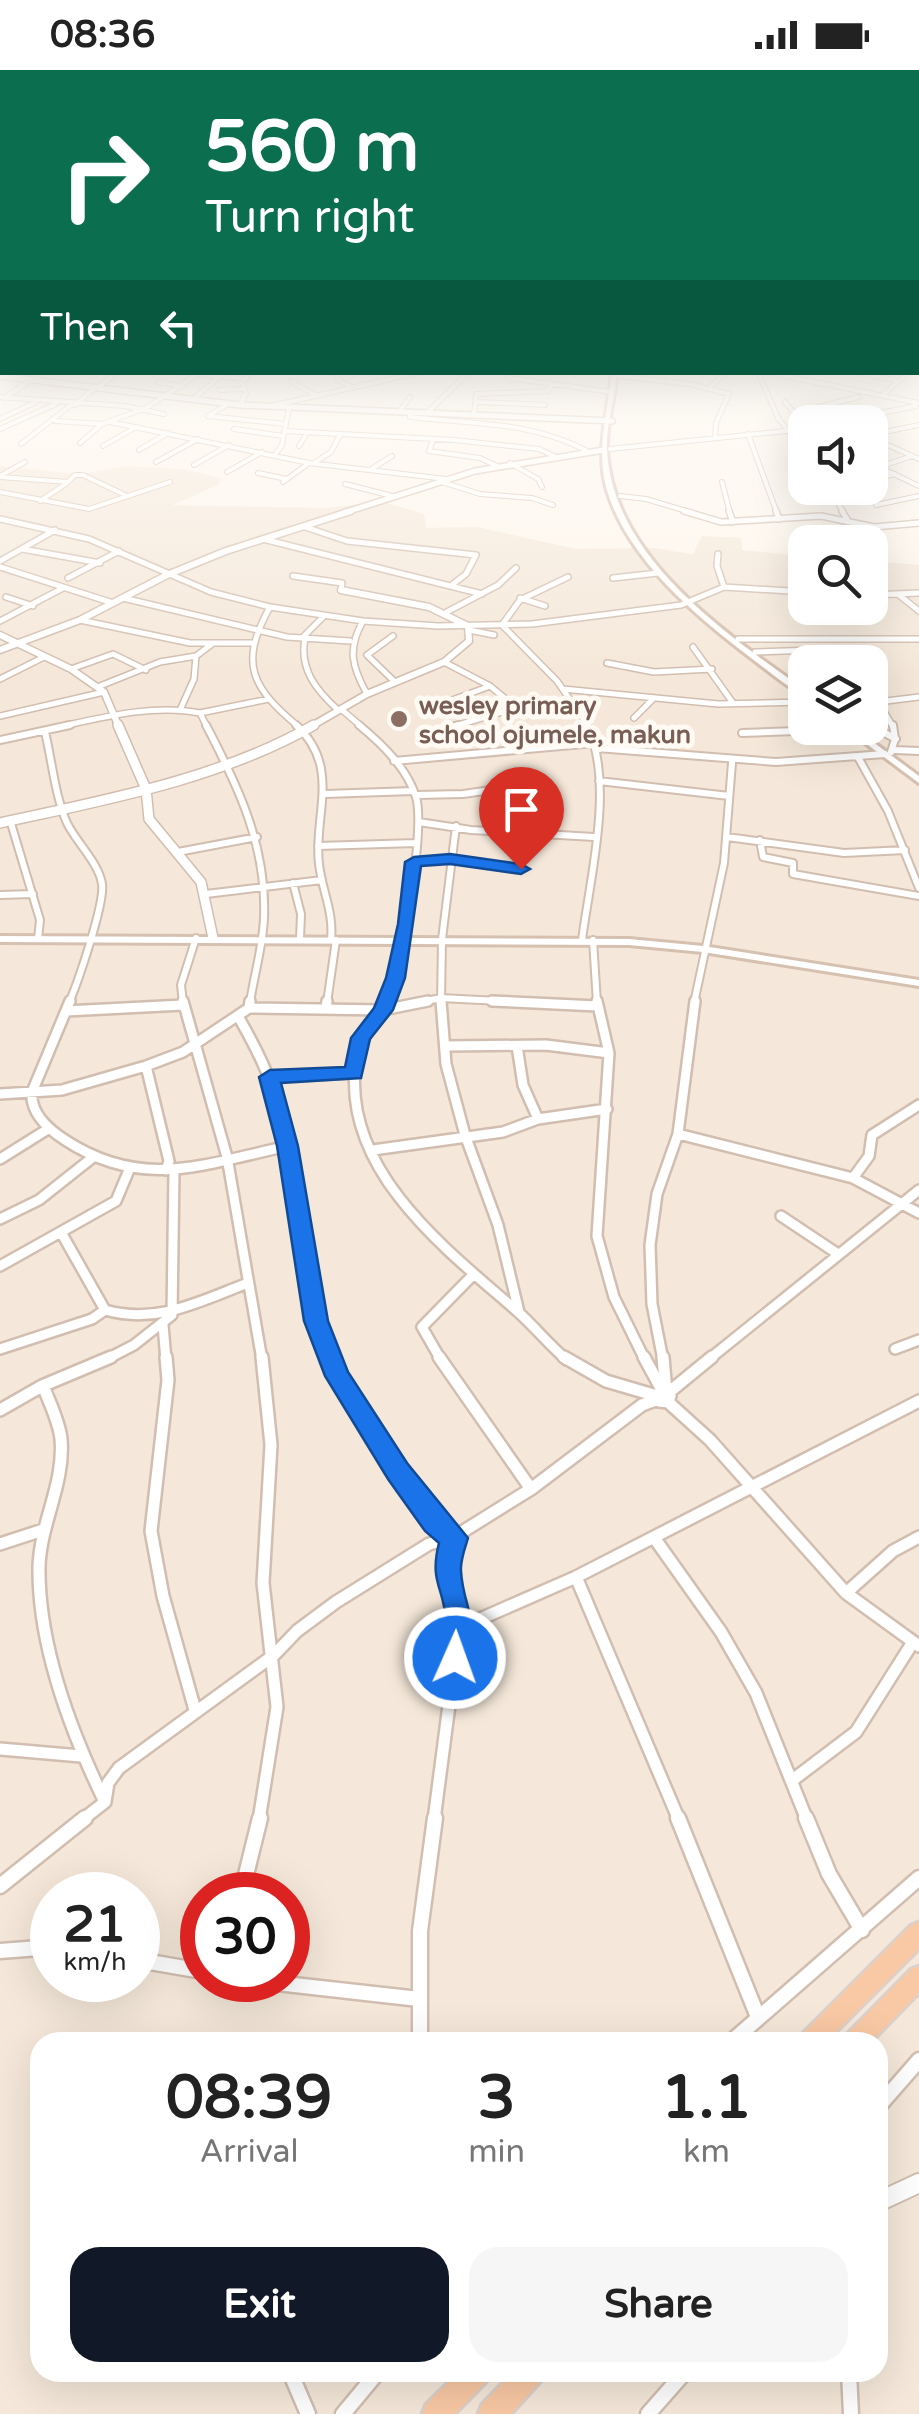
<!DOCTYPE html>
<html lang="en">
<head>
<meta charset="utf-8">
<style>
	body { margin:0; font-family:"Varela Round",sans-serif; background:#f6f6f6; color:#222; height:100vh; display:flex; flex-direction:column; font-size:38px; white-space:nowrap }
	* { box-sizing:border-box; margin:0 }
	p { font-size:32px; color:#767676 }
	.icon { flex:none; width:55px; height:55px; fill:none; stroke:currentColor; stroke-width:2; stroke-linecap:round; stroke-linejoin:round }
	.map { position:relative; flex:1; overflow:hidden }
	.side { position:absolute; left:30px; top:1962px; width:858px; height:350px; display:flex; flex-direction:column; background:#fff; border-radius:30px; box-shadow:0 10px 40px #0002 }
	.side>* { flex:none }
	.banner { position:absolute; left:0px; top:0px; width:920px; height:305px; box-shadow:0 10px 40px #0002; background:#0b6e4f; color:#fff; overflow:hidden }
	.controls { position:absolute; left:788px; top:335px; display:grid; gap:20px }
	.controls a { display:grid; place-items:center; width:100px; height:100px; border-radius:20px; background:#fff; box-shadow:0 10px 40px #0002; font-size:50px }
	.speed { position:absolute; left:30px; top:1802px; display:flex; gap:20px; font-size:50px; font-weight:700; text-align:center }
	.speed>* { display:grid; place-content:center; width:130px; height:130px; border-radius:50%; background:#fff; box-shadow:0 10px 40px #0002; line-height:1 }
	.speed small { font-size:25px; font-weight:400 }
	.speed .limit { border:15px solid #d22; background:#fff; color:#111 }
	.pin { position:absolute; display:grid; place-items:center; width:85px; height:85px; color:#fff; margin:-102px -42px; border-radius:50% 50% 50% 0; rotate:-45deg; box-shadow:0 0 10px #0007 }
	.pin .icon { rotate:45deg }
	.me { position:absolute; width:110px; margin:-55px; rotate:2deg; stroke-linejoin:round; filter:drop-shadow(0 0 8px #0008) }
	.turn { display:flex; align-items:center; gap:35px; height:210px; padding:0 40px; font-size:45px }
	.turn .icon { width:130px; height:130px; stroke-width:2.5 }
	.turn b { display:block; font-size:70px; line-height:85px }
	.then { display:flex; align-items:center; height:95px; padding:0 40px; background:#0003; gap:20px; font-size:38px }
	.eta { display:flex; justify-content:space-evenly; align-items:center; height:170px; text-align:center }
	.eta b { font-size:60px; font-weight:800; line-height:70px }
	.action { display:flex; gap:20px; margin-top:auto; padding:20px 40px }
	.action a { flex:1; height:115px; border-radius:30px; background:#111827; color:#fff; font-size:40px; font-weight:800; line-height:115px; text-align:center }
	.action a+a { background:#f6f6f6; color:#222 }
	.status { display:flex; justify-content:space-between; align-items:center; height:70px; padding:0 50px; background:#fff; direction:ltr }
	.status svg { height:28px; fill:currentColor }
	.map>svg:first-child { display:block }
	.residential { fill:#f5e8da; fill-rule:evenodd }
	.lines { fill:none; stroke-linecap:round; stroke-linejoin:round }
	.minor-far5-casing { stroke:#d1beb0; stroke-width:6 }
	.minor-far4-casing { stroke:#d1beb0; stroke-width:8 }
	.minor-far3-casing { stroke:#d1beb0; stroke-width:10 }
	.minor-far2-casing { stroke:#d1beb0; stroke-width:14 }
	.minor-far1-casing { stroke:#d1beb0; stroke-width:16 }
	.minor-casing { stroke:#d1beb0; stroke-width:19 }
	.tertiary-far3-casing { stroke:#d1beb0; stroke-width:8 }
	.tertiary-far2-casing { stroke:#d1beb0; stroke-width:9 }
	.tertiary-far1-casing { stroke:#d1beb0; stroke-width:12 }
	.tertiary-casing { stroke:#d1beb0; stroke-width:22 }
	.secondary-casing { stroke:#d6c0b0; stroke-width:6 }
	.primary-casing { stroke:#dad1cd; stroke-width:5 }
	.trunk-casing { stroke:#dad1cd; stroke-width:5 }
	.minor-far5 { stroke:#fff; stroke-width:4 }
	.minor-far4 { stroke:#fff; stroke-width:5 }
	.minor-far3 { stroke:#fff; stroke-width:6 }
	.minor-far2 { stroke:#fff; stroke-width:9 }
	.minor-far1 { stroke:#fff; stroke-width:11 }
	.minor { stroke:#fff; stroke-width:14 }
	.tertiary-far3 { stroke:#fff; stroke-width:5 }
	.tertiary-far2 { stroke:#fff; stroke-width:6 }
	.tertiary-far1 { stroke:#fff; stroke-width:9 }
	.tertiary { stroke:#fff; stroke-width:18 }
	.secondary { fill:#fff; fill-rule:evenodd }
	.primary { fill:#fbd9a5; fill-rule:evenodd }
	.trunk { fill:#f9c8a4; fill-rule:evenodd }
	.route { fill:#1a73e8; stroke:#114b97; stroke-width:2.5 }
	.education-dot { fill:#8d6e63; stroke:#fffaf3; stroke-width:4 }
	.labels { text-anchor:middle; stroke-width:10; stroke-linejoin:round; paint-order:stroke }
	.far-education-label { font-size:25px; font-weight:bold; fill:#785e54; stroke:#fffaf3; text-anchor:start }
</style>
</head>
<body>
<div class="status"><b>08:36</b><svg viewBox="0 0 49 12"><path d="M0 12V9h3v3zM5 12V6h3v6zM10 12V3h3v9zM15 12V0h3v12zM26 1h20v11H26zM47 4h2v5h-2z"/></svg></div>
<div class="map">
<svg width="919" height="2344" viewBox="0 0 919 2344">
	<rect width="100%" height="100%" fill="#fdf6ec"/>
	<path class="residential" d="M0,396l80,8 44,-8 59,3 38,9 -3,7 -46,20 153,3 58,-6 41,12 2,14 51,-1 99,22 77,-1 40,6 9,-18 39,2 1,12 63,6v52h65v-47l49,4v1849h-919zM805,592h65v66h-65zM52,1825h86v85h-86zM202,1825h86v85h-86zM40,1972h838v330h-838z"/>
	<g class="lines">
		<g class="minor-far5-casing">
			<path id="minor-far5" d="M174,302l72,7
				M337,302l1,8 15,8
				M758,302l20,46 27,34
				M765,302l154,31
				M854,302l45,9
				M619,306l71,8 39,10 -13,29 -1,15
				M508,308l104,14
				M291,311l26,15
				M158,312l25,4
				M97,318l21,-16
				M709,318l17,-16
				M220,320l24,-1
				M882,325l28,-23
				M0,327l125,9 39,8
				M4,328l27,-18
				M192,330l26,-22
				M477,332l68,3
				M785,332l15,18
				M75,335l20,-17
				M240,335l6,-12 -4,-10 9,-11
				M271,336l150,-34
				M399,342l11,-15
				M410,343v4c62,7 123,4 179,35
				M427,343l42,-41
				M474,345l2,-21 72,-3 5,-7 -5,-3
				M208,346l78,8
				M208,346l20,-12
				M797,347l26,-2 -4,-8 39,-10
				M0,349l36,-17
				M55,351l47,3
				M110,352l199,41 137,16
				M835,352l81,-16
				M0,359l56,-25
				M234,359l49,7
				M284,361l170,9 85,9 15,7
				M748,364l29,79
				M870,365l49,-10
				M870,367l49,22
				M433,370l-4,11 51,7 17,8
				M80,373l22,-19 44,-16 55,-36
				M21,374l50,-39
				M103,376l33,-19
				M299,376l8,-13
				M610,379l195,-20
				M139,380l29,-17
				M275,385l7,-10 7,-37
				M912,386l-33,11 40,19
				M156,392l42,-23
				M314,393l17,-11 9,-17
				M510,393l28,16 4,8
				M194,395l35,-20
				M370,400l22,-14
				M227,402l35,-20
				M258,403l29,6
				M0,406l25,-14
				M0,407l68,5 7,-7h8l44,21
				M870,410l25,-6
				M283,412l26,-19
				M442,412l38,12 52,4 21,7
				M722,412l8,31
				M345,414l51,13
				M828,418l16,25
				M0,422l89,17 81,-27
				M620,426l26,3 47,14
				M40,431l27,-18
				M876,435l43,-9"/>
		</g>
		<g class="minor-far4-casing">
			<path id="minor-far4" d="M684,441l37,11 100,-6 53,11 45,-4
				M729,441l4,11
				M776,441l3,8
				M842,441l5,8
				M0,449l89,20 122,53 59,15 93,14 75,5 94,-2 149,-19 43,-18 81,5
				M305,457l42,14 129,14 -10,19 -13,10
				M263,469l219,55
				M22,479l78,14
				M718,484l-1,12 7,21
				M0,491l55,-31
				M0,497l113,36
				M293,506l49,7 -1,7
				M568,507l-48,23 -18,25 55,56 32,46
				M68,508l51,-27
				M613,508l45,-5
				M870,525l49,-2
				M899,525l20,16
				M6,527l27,9
				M123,528l164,39 63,4
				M520,528l25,8
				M270,537c-32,57 -18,81 29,120
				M443,544l55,-29 18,-17
				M80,550l110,23h63
				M0,551l63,-33
				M363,551c-16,28 -11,46 4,73
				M469,560l25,5
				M393,566l-26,19 28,27
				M302,568l22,-22
				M305,568c-6,31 11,52 33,72
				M738,569h181
				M693,577l40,56
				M755,582l92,-3
				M444,592l46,24 33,27
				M607,593l47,9 58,-3
				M71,599l42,-15 33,16
				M0,609l44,-22
				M100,616l60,-24 36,-6
				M563,619l155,15 87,-2
				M878,631l15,26
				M870,633l49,-6
				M439,635l51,-19
				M341,639l21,18
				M180,640l14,-31 2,-23 16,-12
				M200,643l69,-14
				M0,646l104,-24
				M634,648l20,-20
				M870,655l4,2
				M455,656l64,-19
				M59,657c45,-10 95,-23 141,-14l7,14"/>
		</g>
		<g class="minor-far3-casing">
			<path id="minor-far3" d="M206,655c32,61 61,121 58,193 -1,28 -10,57 -14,85
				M296,655c46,42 17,91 23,139 3,27 15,48 12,76
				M359,655c23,19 48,43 57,72 10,33 -15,174 -32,206
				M870,655l26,14
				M455,656l5,-1
				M45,662c7,29 10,64 22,91 9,19 32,40 35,61 3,19 -24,98 -33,119
				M742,663l109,-4
				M0,670l70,-15
				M597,678l179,14 109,-8
				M895,680l24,1
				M891,682l4,-13 -2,-14
				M859,689l29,52 31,77
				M394,691l201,-18
				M599,711l130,15
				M325,724l88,-3
				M417,725l46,-1 78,-11
				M10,750l30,100 -2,19
				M419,752l52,8 123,7
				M727,767l117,16 61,-3
				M760,770l3,17 30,6v11l126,22
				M318,776l98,-3
				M178,782l79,-15
				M413,792l37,-3 71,10
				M293,813l8,31 -1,25
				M206,824l116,-14
				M0,825l33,-1
				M582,870c8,-63 33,-157 5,-215
				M593,870l4,63
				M183,933l-2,-18 15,-47
				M327,933l9,-63
				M416,933l25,-5 99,5
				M441,933l1,-64 14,-113
				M694,933l30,-140 8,-100"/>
		</g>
		<g class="minor-far2-casing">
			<path id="minor-far2" d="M70,931l-38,91c-2,21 16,37 33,48 78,51 139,24 223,6
				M183,931l44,156 35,203
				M386,931c-13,22 -29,43 -31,69 -9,104 93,181 162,241 18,16 32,34 50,49
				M441,931l5,63 19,71 33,90 21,87
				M492,931l105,5
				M597,931l12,52 -12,183 17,61 31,63
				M249,938l1,-7
				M326,938l1,-7
				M66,941l117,-6
				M238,946c17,30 32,59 41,92 23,83 17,172 51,252
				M446,976l100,-1 63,8
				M517,976l6,39 15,34
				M146,996l23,95 -3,9
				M270,1007l84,-4
				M0,1024l62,-4 84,-24 37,-14 66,-44 134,2 45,-9
				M678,1064l175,44 66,35
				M373,1080l130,-18 35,-13 69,-10
				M0,1089l48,-30
				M853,1108l16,-22 3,-21 47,-30
				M781,1146l57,38
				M0,1149l39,-19 53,-42
				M62,1164l43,76
				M0,1196l116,-65 13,-31
				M163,1255l3,35
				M0,1279l92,-30 13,-9c52,15 95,-9 143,-27
				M895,1279l24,-9
				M105,1290l29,-15 38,-30 2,-145
				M441,1290l-19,-33 50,-51
				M663,1290l-11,-56 -2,-59 7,-51 21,-60 17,-133
				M708,1290l211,-170"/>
		</g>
		<g class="minor-far1-casing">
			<path id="minor-far1" d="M166,1287l2,23 -17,151 12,65 32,114
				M329,1287l40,76 77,102
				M439,1287l92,132
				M564,1287l42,24 51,15
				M644,1287l19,35 7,4 -2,6 -9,-1 1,-8
				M663,1287l3,35
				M44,1318c6,16 15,33 17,51 4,44 -21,85 -22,128 -1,79 32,165 66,235
				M668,1323l44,-36
				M668,1332l42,38 136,153 73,53
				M0,1340l42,-24 69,-29
				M454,1467l77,-48 111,-84 16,-6
				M655,1469l66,93 35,61 51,127
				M0,1474l43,-14
				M576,1507l103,243
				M846,1523l47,-42 26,-14
				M460,1551l20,-2 96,-42 343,-176
				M0,1679l81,7
				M794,1709l62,-47 57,-90
				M82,1750l23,-18 3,-19 11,-15 155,-113 23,-24 39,-29 93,-58 13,-3
				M259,1750l18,-113 -14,-124 8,-138 -9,-88
				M434,1750l26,-199 -14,-52 4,-23"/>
		</g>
		<g class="minor-casing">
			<path id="minor" d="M678,1748l80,199
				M806,1748l23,56 33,56
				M0,1816l85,-68
				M241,1825l19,-77
				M0,1881l52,-4
				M138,1890l64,11
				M250,1910l169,19
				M420,1972v-111l15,-113
				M731,1972l188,-164
				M878,2037l41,-47
				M290,2302l18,42
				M849,2302l2,42
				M343,2344l35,-42
				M648,2344l37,-42"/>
		</g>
		<g class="tertiary-far3-casing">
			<path id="tertiary-far3" d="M0,306l240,29 372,16
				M343,443l132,-42 129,-21"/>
		</g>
		<g class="tertiary-far2-casing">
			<path id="tertiary-far2" d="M0,565l71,34 33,23 15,35
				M0,580l80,-30 87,-45 59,-24 125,-40
				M310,657l57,-33 77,-32 25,-21 -1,-15 -39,-19 -88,-17"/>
		</g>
		<g class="tertiary-far1-casing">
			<path id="tertiary-far1" d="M118,655l28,64 3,30 52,63 12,56
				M0,753c105,-23 220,-44 314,-98"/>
		</g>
		<g class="tertiary-casing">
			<path id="tertiary" d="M878,2132l41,-19"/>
		</g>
		<g class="secondary-casing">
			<path id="secondary" d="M612,302h5c-2,26 -11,52 -10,77 5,108 118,184 198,241v6c-18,-9 -34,-23 -50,-35 -57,-43 -129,-102 -149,-174 -10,-39 2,-76 6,-115z
				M845,658h9l65,48v7z
				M0,866l629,3 74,7 216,34v6l-216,-34 -74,-7 -629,-3z"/>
		</g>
		<g class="primary-casing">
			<path id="primary" d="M0,279h2v3l-2,1z"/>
		</g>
		<g class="trunk-casing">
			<path id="trunk" d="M0,277h2v2l-2,1z
				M919,1852v27l-93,93h-27l3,-8 109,-109z
				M919,1896v27l-48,49h-27l3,-8 64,-65z
				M459,2302h32l-4,9 -32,33h-33l4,-10z
				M513,2302h32l-4,9 -30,33h-33l4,-10z"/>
		</g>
		<use href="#minor-far5" class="minor-far5"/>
		<use href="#minor-far4" class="minor-far4"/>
		<use href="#minor-far3" class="minor-far3"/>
		<use href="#minor-far2" class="minor-far2"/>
		<use href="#minor-far1" class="minor-far1"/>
		<use href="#minor" class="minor"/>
		<use href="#tertiary-far3" class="tertiary-far3"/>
		<use href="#tertiary-far2" class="tertiary-far2"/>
		<use href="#tertiary-far1" class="tertiary-far1"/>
		<use href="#tertiary" class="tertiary"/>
		<use href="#secondary" class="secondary"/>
		<use href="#primary" class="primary"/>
		<use href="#trunk" class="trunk"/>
	</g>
	<linearGradient id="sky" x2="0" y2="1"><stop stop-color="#97c7e8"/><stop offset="0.46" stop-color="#fefbf6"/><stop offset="1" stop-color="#fefbf6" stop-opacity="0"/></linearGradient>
	<rect width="919" height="605" fill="url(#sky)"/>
	<path class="route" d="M450,784l71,10 9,5 -9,5 -71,-10 -29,2 -16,112 -12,32 -23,29 -9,39 -80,5 17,63 30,175 20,51 59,91 61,75c-3,10 -8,23 -7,33 2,39 23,54 4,98l-10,4 -10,-4c-7,-17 2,-30 1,-48 -2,-34 -17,-39 -7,-78l-14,-12 -37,-52 -63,-103 -21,-55 -27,-175 -18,-69 11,-7 75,-3 6,-29 23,-30 12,-30 12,-54 7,-62 9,-5z"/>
	<circle class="education-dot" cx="399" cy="649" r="10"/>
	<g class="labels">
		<g class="far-education-label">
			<text x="419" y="644">wesley primary<tspan x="419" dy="29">school ojumele, makun</tspan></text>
		</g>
	</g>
</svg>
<div class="controls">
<a><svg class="icon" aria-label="sound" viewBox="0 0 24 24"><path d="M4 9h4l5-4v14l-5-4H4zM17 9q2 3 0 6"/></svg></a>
<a><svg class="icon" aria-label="search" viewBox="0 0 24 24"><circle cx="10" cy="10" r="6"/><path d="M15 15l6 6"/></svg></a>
<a><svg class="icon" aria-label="layers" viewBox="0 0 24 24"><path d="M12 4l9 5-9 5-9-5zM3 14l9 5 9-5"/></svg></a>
</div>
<div class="speed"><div>21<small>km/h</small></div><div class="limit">30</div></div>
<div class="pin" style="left:521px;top:799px;background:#d93025"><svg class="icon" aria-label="arrive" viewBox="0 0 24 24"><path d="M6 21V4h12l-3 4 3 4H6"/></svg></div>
<svg class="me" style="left:455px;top:1588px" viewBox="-20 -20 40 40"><circle r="17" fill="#1a73e8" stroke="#fff" stroke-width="3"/><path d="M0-11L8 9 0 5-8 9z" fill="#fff"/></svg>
<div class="banner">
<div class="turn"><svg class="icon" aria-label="right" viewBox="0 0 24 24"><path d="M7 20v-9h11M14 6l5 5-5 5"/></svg><div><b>560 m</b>Turn right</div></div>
<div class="then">Then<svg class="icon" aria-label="left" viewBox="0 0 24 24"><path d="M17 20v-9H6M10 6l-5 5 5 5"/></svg></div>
</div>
<section class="side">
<div class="eta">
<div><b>08:39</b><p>Arrival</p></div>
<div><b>3</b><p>min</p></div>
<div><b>1.1</b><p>km</p></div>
</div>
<div class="action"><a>Exit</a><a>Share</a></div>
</section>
</div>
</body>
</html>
